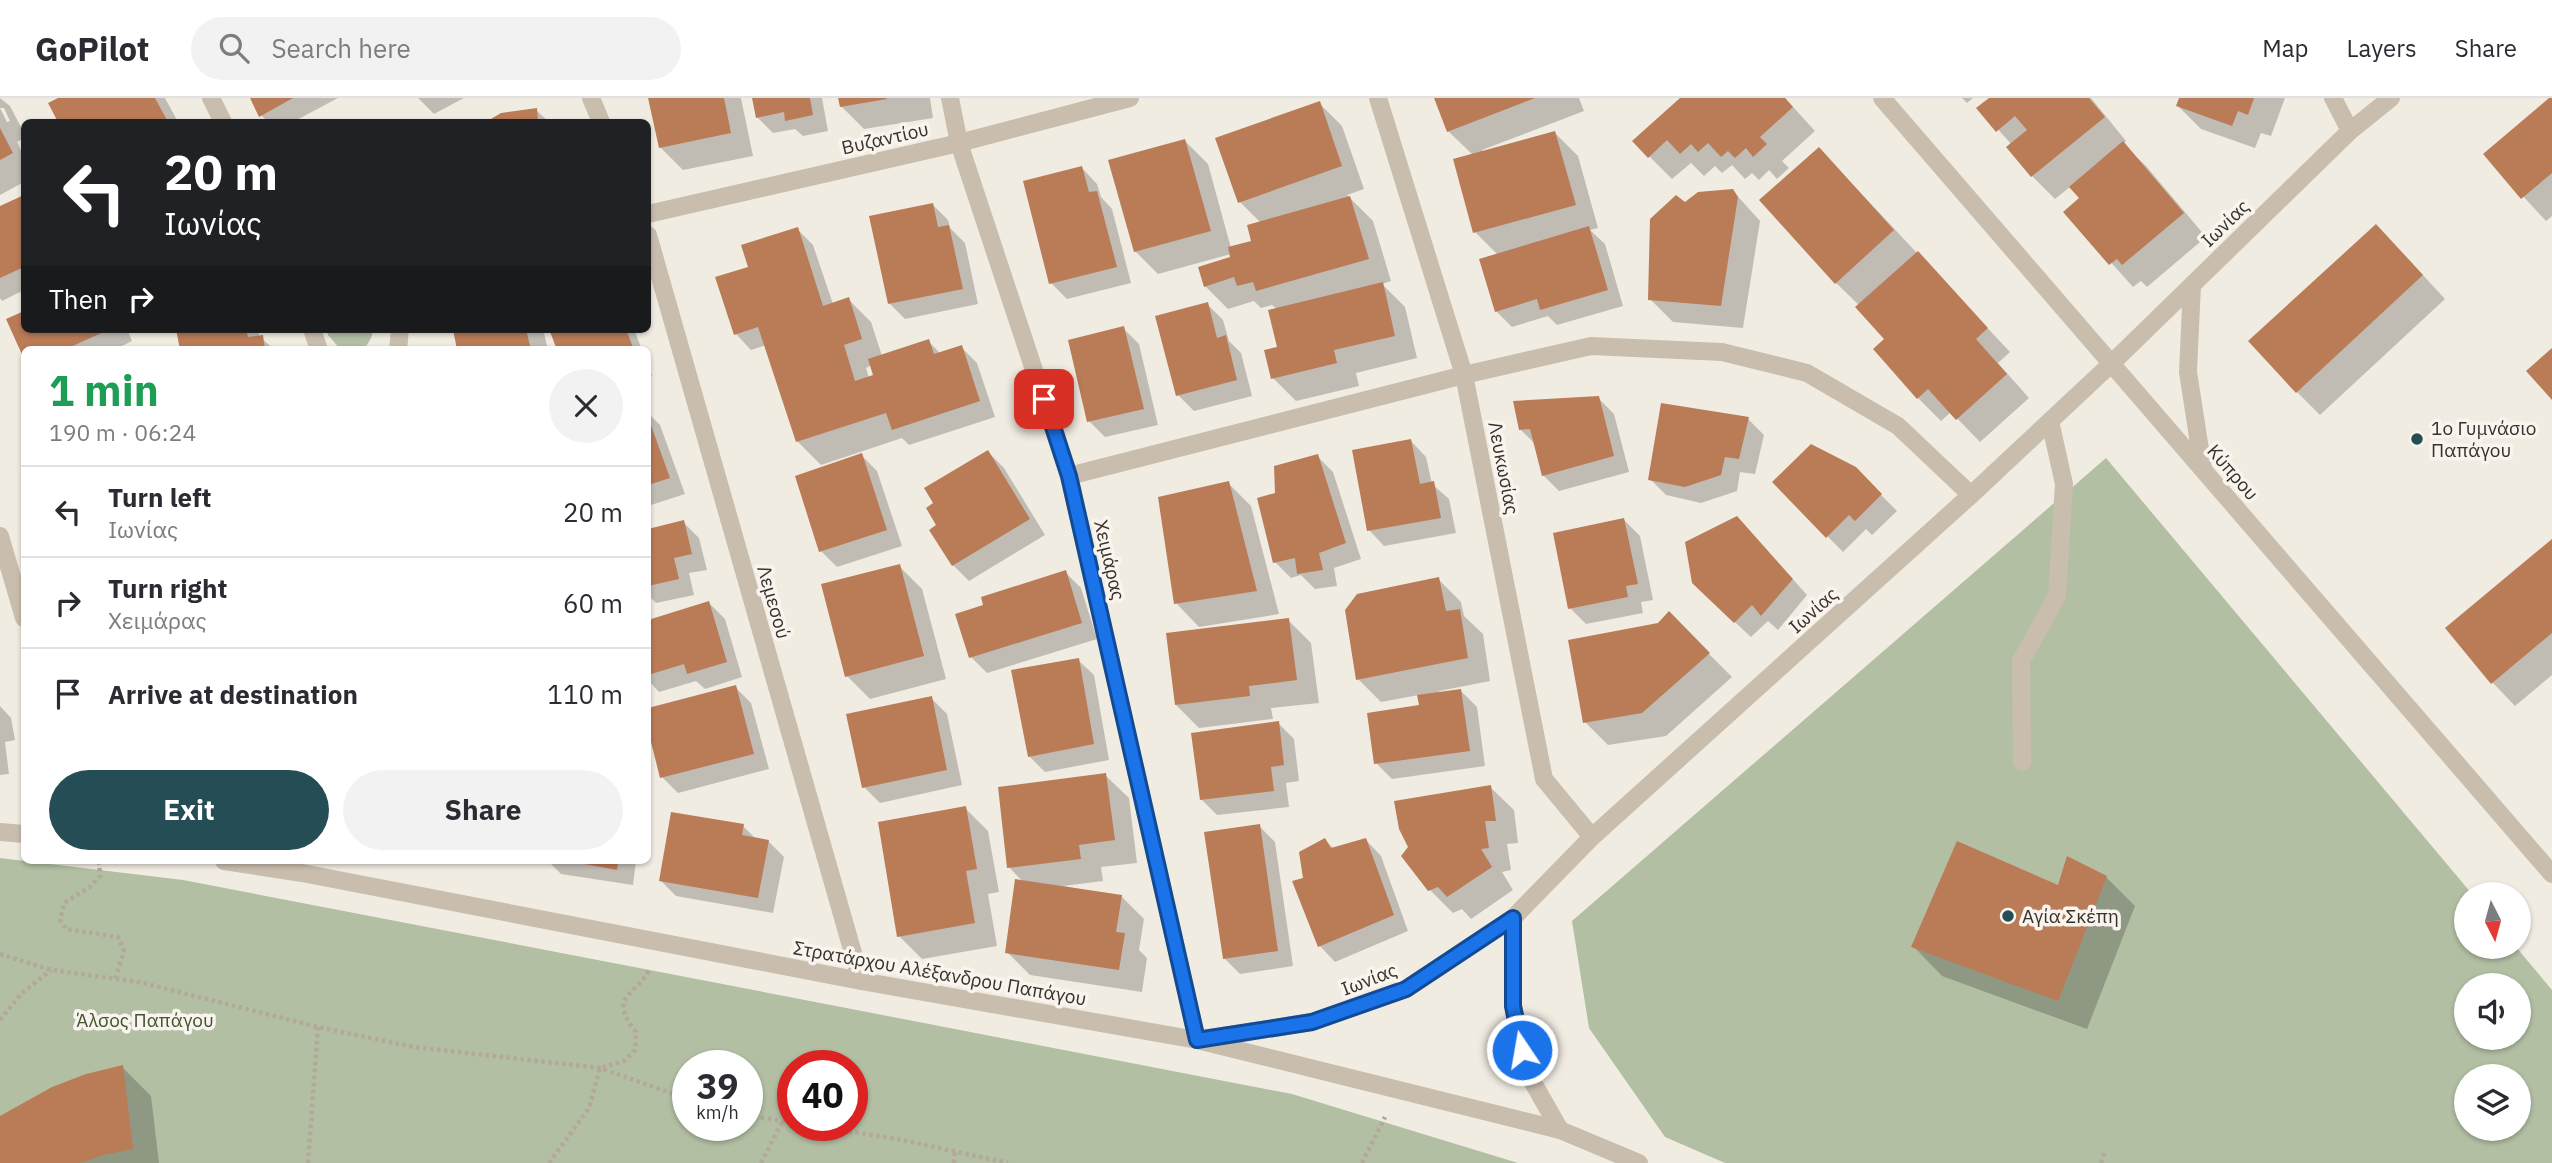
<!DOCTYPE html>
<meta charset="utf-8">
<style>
body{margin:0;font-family:"IBM Plex Sans",sans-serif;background:#f2f2f3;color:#2b2b33;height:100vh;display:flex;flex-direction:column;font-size:26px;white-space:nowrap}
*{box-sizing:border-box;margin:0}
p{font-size:23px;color:#7c7c81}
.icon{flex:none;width:38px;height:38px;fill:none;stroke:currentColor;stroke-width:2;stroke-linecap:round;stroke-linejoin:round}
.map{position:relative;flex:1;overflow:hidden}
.sheet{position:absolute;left:21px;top:248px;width:630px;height:518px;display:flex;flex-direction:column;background:#fff;border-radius:10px;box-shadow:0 2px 5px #0004}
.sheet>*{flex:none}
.guide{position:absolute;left:21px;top:21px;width:630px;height:214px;border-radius:10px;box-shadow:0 2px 5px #0004;background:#202124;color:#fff;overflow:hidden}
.needle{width:46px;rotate:174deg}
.controls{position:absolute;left:2454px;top:784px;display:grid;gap:14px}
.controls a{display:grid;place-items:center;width:77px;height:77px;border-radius:50%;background:#fff;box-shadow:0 2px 5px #0004;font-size:35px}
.speed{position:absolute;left:672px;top:952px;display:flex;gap:14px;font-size:35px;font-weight:700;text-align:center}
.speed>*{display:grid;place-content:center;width:91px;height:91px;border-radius:50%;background:#fff;box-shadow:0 2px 5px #0004;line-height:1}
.speed small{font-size:18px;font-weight:400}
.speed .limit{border:10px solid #d22;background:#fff;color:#111}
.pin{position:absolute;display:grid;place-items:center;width:60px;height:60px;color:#fff;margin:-30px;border-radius:14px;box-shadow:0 4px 10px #0006}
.me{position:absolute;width:77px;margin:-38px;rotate:348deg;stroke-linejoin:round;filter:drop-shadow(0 0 5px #0008)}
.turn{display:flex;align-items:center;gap:24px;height:147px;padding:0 28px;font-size:32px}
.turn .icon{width:91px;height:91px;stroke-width:2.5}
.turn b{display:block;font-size:49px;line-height:60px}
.then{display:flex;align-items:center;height:66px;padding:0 28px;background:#0003;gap:14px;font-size:26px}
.round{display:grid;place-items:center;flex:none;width:74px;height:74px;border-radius:37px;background:#f2f2f3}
.headline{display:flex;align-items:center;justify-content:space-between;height:119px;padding:0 28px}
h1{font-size:42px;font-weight:800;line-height:52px;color:#1e9e55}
.action{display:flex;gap:14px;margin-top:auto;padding:14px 28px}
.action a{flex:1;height:80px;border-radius:42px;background:#254d56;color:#fff;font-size:28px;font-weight:800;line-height:80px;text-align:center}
.action a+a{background:#f2f2f3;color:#2b2b33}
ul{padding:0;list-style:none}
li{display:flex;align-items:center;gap:21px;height:91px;padding:0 28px;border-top:2px solid #e1e1e2}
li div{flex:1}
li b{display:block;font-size:26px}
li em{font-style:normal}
header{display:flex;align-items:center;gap:42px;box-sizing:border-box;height:98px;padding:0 35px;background:#fff;border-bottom:2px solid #e1e1e2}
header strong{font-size:33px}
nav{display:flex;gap:38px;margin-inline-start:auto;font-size:24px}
.search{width:490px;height:63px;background:#f2f2f3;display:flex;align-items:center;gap:18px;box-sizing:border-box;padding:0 24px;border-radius:38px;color:#7c7c81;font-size:26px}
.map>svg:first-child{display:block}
.green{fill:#b2bfa3;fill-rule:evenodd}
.shadow{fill:#0003;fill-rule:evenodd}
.building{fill:#ba7b57}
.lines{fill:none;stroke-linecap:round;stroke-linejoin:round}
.path{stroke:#b4a899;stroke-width:4.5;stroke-dasharray:3.5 3.5;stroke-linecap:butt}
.minor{stroke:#c9beae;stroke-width:18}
.route-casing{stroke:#114b97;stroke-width:18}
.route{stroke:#1a73e8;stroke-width:12}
.poi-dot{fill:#254d56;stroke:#f9f5ee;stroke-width:2.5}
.labels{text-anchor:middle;stroke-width:7;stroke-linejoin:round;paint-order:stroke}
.street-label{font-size:19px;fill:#38312c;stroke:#f9f5ee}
.poi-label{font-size:19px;fill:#38312c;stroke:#f9f5ee;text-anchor:start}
.park-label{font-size:19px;fill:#435432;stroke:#f9f5ee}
</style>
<header>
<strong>GoPilot</strong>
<div class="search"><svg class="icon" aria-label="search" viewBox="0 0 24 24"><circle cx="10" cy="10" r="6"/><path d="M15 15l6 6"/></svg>Search here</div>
<nav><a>Map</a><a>Layers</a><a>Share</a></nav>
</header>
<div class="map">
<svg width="2552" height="1065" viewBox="0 0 2552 1065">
<rect width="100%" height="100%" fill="#f1ece2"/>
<!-- green -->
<g class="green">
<path d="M327 231H374C367 253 364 252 341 252L328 237Z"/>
<path d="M2106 360 2472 796H2466V849H2516L2552 892V1065H1725L1665 1039 1589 930 1572 823ZM2466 887H2518V940H2466ZM2466 978H2518V1031H2466Z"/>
<path d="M0 760 183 782 1292 996 1518 1065H0ZM688 968H747V1027H688ZM793 968H852V1027H793Z"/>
</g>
<!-- shadow -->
<g class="shadow">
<path d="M0 0 10 8 24 35V40L17 44 24 59V84L0 97V10L7 24 10 23 4 10H0Z"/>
<path d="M62 0H165L178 24H60L51 6Z"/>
<path d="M252 0H338L293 24H268L261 17Z"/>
<path d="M418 0H464L434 16Z"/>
<path d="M650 0H741L753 58 683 72 660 49Z"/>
<path d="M754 0H822L828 33 803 38 795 31 773 35 757 19Z"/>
<path d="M840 0H930L933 20 864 31 841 8Z"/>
<path d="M1436 0H1579L1584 13 1482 52 1483 54 1555 35 1578 58 1598 130 1590 132 1605 146 1623 208 1557 227 1548 218 1512 229 1496 213 1498 157 1475 134 1473 57 1448 33Z"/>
<path d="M1683 0H1785L1815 33 1782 63 1789 70 1777 81 1769 72 1759 82 1752 75 1745 81 1732 67 1722 75 1715 68 1704 78 1691 65 1672 81 1649 58Z"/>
<path d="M1962 0H1973L1967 5Z"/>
<path d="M1991 0H2091L2126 43 2123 46 2146 68 2206 139 2147 189 2141 183 2133 189 2066 114 2081 101 2071 88 2055 101 2032 78 2009 49 2012 47 1979 10Z"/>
<path d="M2181 0H2285L2271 38 2261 35 2255 50 2201 31 2178 8Z"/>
<path d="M2552 0V118L2546 123 2485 57Z"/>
<path d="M1319 5 1342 28 1364 91 1347 97 1373 123 1391 183 1382 186 1405 209 1417 260 1356 275 1359 288 1296 303 1273 280 1279 250 1277 211 1272 207 1261 210 1254 203 1228 211 1205 188 1233 160 1231 156 1158 176 1135 153 1185 43 1208 66 1231 150 1253 144 1261 125 1240 104Z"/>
<path d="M536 12 549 24H489L502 17Z"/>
<path d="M1082 70 1097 86 1101 99 1112 111 1131 185 1067 201 1051 185Z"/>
<path d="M1841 74 2010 254 1998 265 2029 300 1980 344 1951 314 1941 323 1918 300 1886 241 1859 207 1836 185Z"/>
<path d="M1732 92 1760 123 1743 230 1673 224 1650 201 1685 106Z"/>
<path d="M24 99V192L2 203 0 200V110Z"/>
<path d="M932 106 948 122 950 130 965 145 978 206 905 221 889 205Z"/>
<path d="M797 131 813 147 833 206 848 201 871 224 882 258 928 243 941 256 961 249 977 265 995 319 909 347 902 340 821 367 798 344 766 247 751 252 736 236 750 170ZM872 267 878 284 869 280 866 270Z"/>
<path d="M2399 151 2445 201 2320 317 2297 294Z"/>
<path d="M1207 206 1223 222 1229 243 1241 255 1252 298 1194 313 1178 297Z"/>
<path d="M24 215V231H127L132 243 114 252H24V257L9 222Z"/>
<path d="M1123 230 1139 246 1158 327 1105 339 1089 323Z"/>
<path d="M178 231H257L260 239 275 252H182Z"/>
<path d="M455 231H543L548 252H459Z"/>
<path d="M551 231H634L642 252H559Z"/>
<path d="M648 266 652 278 648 280Z"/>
<path d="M1598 300 1614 316 1629 374 1559 393 1543 377 1536 347 1520 331Z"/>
<path d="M648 315 660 327 685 396 648 408Z"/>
<path d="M1748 321 1764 337 1755 376 1740 374 1737 393 1701 405 1666 397 1650 381Z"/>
<path d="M1411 343 1426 359 1432 386 1449 401 1456 435 1384 448 1369 432Z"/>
<path d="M988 354 1004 370 1045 437 969 483 953 467 939 427Z"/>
<path d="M861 357 877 373 902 448 837 469 821 453Z"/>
<path d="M1317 358 1333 374 1361 461 1334 470 1337 488 1315 491 1301 477 1291 480 1275 464 1277 396Z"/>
<path d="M1855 371 1897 413 1872 437 1866 431 1843 454 1774 384Z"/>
<path d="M1228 385 1251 408 1279 516 1199 529 1176 505Z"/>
<path d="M1624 422 1640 438 1653 502 1641 504 1643 515 1586 526 1570 510Z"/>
<path d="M683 424 699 440 707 472 689 475 694 497 656 505 648 497V433Z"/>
<path d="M1752 436 1807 497 1778 532 1768 523 1751 539 1710 501Z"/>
<path d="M2552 443V577L2515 608 2493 585 2447 531Z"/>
<path d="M899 468 922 491 946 581 870 601 847 578Z"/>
<path d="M1065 474 1081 490 1097 541 987 575 971 559Z"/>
<path d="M1438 481 1461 504 1464 518 1483 536 1490 583 1439 593 1440 596 1461 593 1477 609 1485 668 1392 681 1376 665 1421 609 1419 597 1381 604 1358 581Z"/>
<path d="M709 505 725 521 742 579 705 591 696 583 659 594 648 582V523Z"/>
<path d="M1669 516 1732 579 1666 638 1608 647 1585 624Z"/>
<path d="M1288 522 1311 545 1319 605 1271 610 1273 621 1199 630 1176 607Z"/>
<path d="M1078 562 1094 577 1109 662 1045 674 1029 658Z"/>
<path d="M735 589 751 605 769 671 678 695 662 679 648 625V612Z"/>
<path d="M931 600 947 616 962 687 880 705 864 689Z"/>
<path d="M0 608 11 620 15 642 5 644 9 676 0 677Z"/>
<path d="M1278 625 1294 641 1299 683 1286 685 1289 709 1217 717 1202 702Z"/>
<path d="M1105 677 1129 700 1137 765 1101 769 1103 783 1063 788 1121 798 1144 821 1139 852 1147 860 1142 894 1030 877 1007 854 1023 784 1009 769Z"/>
<path d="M1490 689 1514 712 1518 745 1507 746 1511 772 1502 774 1513 792 1471 821 1462 811 1453 815 1430 792Z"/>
<path d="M965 710 988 733 999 794 988 796 997 848 922 861 899 838Z"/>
<path d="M743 728 756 741 768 743 784 759 773 815 676 798 660 782Z"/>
<path d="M1259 728 1275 744 1293 868 1240 876 1224 860Z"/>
<path d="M1325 742 1334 751 1366 742 1381 758 1408 833 1335 864 1320 848 1305 782Z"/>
<path d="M548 763H636L633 787 561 776Z"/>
<path d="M2106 779 2135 808 2087 931 1942 878 1914 849 2060 789Z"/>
<path d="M122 969 151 998 159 1065H0V1021Z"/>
</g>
<!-- building -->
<g class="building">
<path d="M58 0H155L168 24H58L48 5Z"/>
<path d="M250 0H293L259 19Z"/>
<path d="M648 0H724L731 35 659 50Z"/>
<path d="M752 0H810L813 17 785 23 784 14 756 20Z"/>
<path d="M838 0H886L887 1 840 9Z"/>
<path d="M1434 0H1535L1447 34Z"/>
<path d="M1680 0H1785L1793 9 1760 39 1767 46 1753 59 1746 50 1735 60 1728 53 1721 59 1708 45 1698 54 1691 46 1680 56 1667 42 1648 60 1632 43Z"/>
<path d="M1989 0H2089L2105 19 2031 79 2006 49 2027 32 2015 18 1996 34 1976 10Z"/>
<path d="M2179 0H2254L2248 17 2238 13 2232 28 2176 8Z"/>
<path d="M2549 0H2552V75L2521 101 2483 56Z"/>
<path d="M1320 3 1342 68 1238 105 1215 40Z"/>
<path d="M537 10 538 24H486L501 15Z"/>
<path d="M0 30 13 55 0 62Z"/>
<path d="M1555 33 1576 107 1473 135 1453 61Z"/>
<path d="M1185 41 1211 133 1134 154 1108 62Z"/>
<path d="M2123 43 2184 115 2122 167 2117 161 2109 167 2063 114 2079 100 2069 89Z"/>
<path d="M1819 49 1894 132 1835 186 1759 102Z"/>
<path d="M1082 68 1089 94 1097 93 1117 169 1049 186 1023 83Z"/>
<path d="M1733 91 1738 99 1721 208 1648 202 1650 121 1676 97 1685 104 1698 94Z"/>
<path d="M24 97V169L0 180V108Z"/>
<path d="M1350 98 1369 161 1256 193 1253 184 1237 188 1234 179 1204 189 1198 169 1230 159 1228 149 1251 143 1247 127Z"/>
<path d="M933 105 938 129 949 127 963 191 888 206 869 118Z"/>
<path d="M2376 126 2423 177 2296 295 2248 243Z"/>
<path d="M1589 128 1608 192 1540 212 1537 201 1495 214 1479 161Z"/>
<path d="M798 129 823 208 849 199 862 241 844 247 855 283 873 277 868 261 929 241 934 256 962 247 980 303 892 332 886 315 796 344 758 229 734 237 715 179 748 169 741 147Z"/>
<path d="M1918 153 1988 230 1976 241 2007 276 1956 322 1928 291 1917 301 1873 251 1884 241 1855 209Z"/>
<path d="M1383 184 1395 238 1334 252 1337 265 1271 281 1264 252 1277 249 1268 212Z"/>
<path d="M1208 204 1217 240 1226 237 1237 282 1176 298 1155 218Z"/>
<path d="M24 213V231H110L64 252H24V261L6 221Z"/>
<path d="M1124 228 1144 311 1087 324 1068 242Z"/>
<path d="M176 231H246L248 239 263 237 265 252H180Z"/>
<path d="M453 231H526L531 252H457Z"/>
<path d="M549 231H626L634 252H557Z"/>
<path d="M2552 250V302L2526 273Z"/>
<path d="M1599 298 1614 358 1542 378 1530 331 1519 332 1513 303Z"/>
<path d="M1661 305 1749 319 1739 361 1725 359 1721 377 1685 389 1648 382Z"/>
<path d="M648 319 670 380 648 387Z"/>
<path d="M1411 341 1420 386 1434 383 1441 420 1367 433 1352 352Z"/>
<path d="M1811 346 1856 369 1882 396 1855 423 1849 417 1826 440 1772 384Z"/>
<path d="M988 352 1030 421 952 468 929 432 936 427 926 410 933 405 924 390Z"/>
<path d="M862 355 887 432 819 454 795 378Z"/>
<path d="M1318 356 1346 445 1319 455 1323 472 1297 476 1295 460 1273 465 1257 400 1275 395 1274 368Z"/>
<path d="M1229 383 1257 493 1174 506 1158 399Z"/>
<path d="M1737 418 1793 481 1761 518 1752 507 1734 525 1692 485 1685 444Z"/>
<path d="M1624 420 1638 486 1626 488 1628 499 1568 511 1553 435Z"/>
<path d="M684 422 692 456 674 460 679 481 648 488V431Z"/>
<path d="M2552 441V535L2491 586 2445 530Z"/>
<path d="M900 466 924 558 845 579 821 486Z"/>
<path d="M1066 472 1082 525 969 560 955 516 983 507 981 499Z"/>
<path d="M1439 479 1446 513 1460 511 1468 560 1356 582 1345 512 1357 496Z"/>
<path d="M709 503 727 564 687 576 684 566 648 577V522Z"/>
<path d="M1669 513 1710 555 1642 615 1583 625 1568 542 1658 525Z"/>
<path d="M1289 520 1297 582 1249 588 1250 598 1175 607 1166 535Z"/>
<path d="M1079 560 1094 646 1028 659 1011 572Z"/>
<path d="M736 587 754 656 660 680 648 632V610Z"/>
<path d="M1461 591 1470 653 1374 666 1367 615 1419 607 1417 597Z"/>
<path d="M932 598 947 672 862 690 846 616Z"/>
<path d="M1279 623 1284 667 1271 669 1274 693 1200 702 1191 635Z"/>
<path d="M1106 675 1115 742 1079 747 1081 761 1007 770 998 689Z"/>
<path d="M1491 687 1496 723H1485L1489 750 1481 751 1492 769 1447 799 1438 789 1428 793 1401 758 1408 749 1399 731 1394 703Z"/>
<path d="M966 708 977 771 966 773 975 825 897 839 878 724Z"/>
<path d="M671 714 744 726 742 737 769 742 758 800 659 783Z"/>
<path d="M1260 726 1278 853 1223 861 1204 734Z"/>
<path d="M1325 740 1331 750 1366 740 1394 817 1318 849 1292 783 1303 780 1299 754Z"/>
<path d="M1957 743 2058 787 2067 758 2107 778 2058 903 1911 849Z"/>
<path d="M568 763H618L617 772Z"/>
<path d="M1015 781 1122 797 1116 834 1125 835 1119 872 1005 855Z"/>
<path d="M123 967 133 1051 103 1057 81 1065H0V1018L52 989 86 976Z"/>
</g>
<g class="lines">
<!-- path -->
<g class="path">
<path d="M99 763 100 778 90 789 64 805 60 822 66 831 118 839 124 853 115 881"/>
<path d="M0 856 51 872 139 884 318 929 414 949 600 970 688 1001"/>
<path d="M0 922 21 896 51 872"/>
<path d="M747 1017 793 1025"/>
<path d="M807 1027 897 1041 1008 1065"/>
<path d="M308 1065 318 929"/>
<path d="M549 1065 589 1010 600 970 624 963 635 952 636 934C607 897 635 899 649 872"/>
<path d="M761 1065 782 1024"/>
<path d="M954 1065 955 1053"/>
<path d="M1362 1065 1385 1019"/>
<path d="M2101 1065 2105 1053"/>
</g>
<!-- minor -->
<g class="minor">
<path d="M211 0 223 24"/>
<path d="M591 0 601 24"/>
<path d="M950 0 959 45 1069 378 1197 942 1312 924 1406 891 1513 820 1592 739 1971 397 2112 265 2350 33 2391 0"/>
<path d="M1378 0 1464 277 1544 681 1592 739"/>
<path d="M1882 0 2552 776"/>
<path d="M2333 0 2350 33"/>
<path d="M648 116 959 45 1130 0"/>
<path d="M648 137 861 883"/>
<path d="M2192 187 2188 274 2203 371"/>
<path d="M312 231 319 252"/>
<path d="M398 252 400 231"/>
<path d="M1069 378 1464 277 1591 248 1722 254 1807 275 1898 328 1971 397"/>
<path d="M0 438 24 520"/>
<path d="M2022 664 2021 563 2057 498 2064 386 2050 323"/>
<path d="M0 734 24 736"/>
<path d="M224 763 302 775 861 883 1197 942 1560 1032 1639 1065"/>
<path d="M1513 820V907L1527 974 1560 1032"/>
</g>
</g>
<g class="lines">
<defs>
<path id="route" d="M1044 301 1069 378 1197 942 1312 924 1406 891 1513 820V908L1522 952"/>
</defs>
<!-- route casing -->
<use href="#route" class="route-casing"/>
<!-- route -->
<use href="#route" class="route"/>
</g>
<!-- markers -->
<g class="poi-dot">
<circle cx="2417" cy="341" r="7"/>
<circle cx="2008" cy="818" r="7"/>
</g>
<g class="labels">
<!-- street labels -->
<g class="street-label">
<text transform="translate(885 40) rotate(-13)" y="7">Βυζαντίου</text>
<text transform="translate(2225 125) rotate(-44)" y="7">Ιωνίας</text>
<text transform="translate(1504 370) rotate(79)" y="7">Λευκωσίας</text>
<text transform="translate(2233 374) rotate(49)" y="7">Κύπρου</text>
<text transform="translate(1110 462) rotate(77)" y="7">Χειμάρας</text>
<text transform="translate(774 504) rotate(74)" y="7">Λεμεσού</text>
<text transform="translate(1813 512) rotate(-42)" y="7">Ιωνίας</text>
<text transform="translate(940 875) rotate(10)" y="7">Στρατάρχου Αλέξανδρου Παπάγου</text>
<text transform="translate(1369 881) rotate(-21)" y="7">Ιωνίας</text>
</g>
<!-- poi labels -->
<g class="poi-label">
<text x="2431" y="337">1ο Γυμνάσιο<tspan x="2431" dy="22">Παπάγου</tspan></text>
<text x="2022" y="825">Αγία Σκέπη</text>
</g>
<!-- park labels -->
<g class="park-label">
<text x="145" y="929">Άλσος Παπάγου</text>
</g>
</g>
</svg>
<div class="controls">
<a><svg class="needle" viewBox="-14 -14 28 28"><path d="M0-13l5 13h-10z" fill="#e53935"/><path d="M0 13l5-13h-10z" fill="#7c7c81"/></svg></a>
<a><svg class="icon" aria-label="sound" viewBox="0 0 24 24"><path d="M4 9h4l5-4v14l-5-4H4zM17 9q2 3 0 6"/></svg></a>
<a><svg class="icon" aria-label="layers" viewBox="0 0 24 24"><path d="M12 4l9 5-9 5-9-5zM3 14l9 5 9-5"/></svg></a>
</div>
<div class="speed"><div>39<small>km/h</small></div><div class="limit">40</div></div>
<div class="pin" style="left:1044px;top:301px;background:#d93025"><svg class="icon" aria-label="arrive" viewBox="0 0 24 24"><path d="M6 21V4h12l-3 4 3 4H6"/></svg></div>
<svg class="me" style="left:1522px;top:952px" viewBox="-20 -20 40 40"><circle r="17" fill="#1a73e8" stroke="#fff" stroke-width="3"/><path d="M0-11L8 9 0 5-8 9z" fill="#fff"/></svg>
<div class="guide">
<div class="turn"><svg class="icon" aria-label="left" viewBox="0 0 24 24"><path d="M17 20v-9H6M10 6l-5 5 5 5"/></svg><div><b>20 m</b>Ιωνίας</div></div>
<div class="then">Then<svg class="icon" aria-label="right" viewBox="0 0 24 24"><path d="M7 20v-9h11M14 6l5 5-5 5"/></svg></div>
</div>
<section class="sheet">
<div class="headline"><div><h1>1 min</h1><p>190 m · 06:24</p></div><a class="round"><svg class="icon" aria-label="close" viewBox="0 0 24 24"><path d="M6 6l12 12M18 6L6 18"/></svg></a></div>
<ul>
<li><svg class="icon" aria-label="left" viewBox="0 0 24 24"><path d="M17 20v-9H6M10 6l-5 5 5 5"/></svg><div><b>Turn left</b><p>Ιωνίας</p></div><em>20 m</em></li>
<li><svg class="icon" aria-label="right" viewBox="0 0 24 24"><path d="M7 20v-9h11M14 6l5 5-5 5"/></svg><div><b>Turn right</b><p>Χειμάρας</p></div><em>60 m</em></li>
<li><svg class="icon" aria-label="arrive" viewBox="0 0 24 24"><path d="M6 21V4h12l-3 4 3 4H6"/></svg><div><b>Arrive at destination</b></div><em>110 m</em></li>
</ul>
<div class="action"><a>Exit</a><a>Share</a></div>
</section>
</div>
